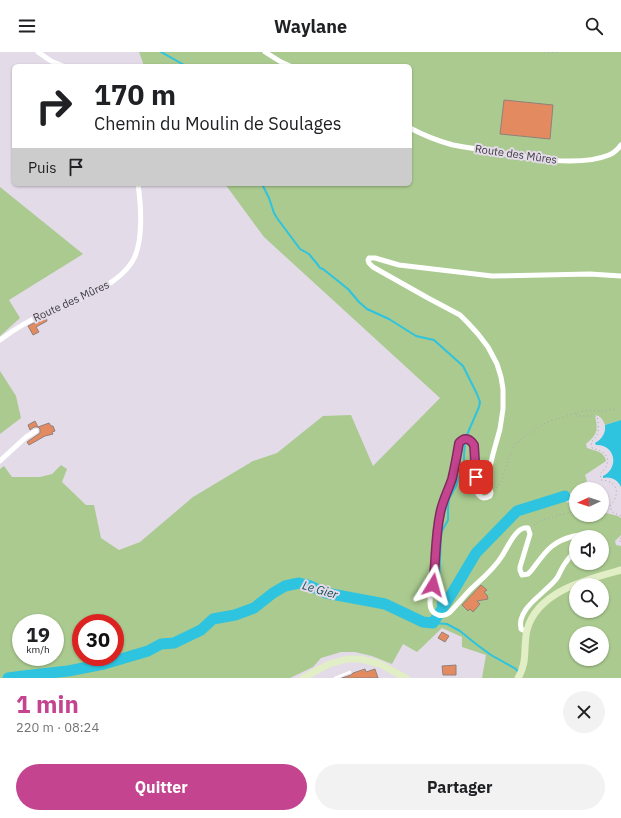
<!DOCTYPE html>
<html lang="fr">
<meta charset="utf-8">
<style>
body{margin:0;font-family:"IBM Plex Sans",sans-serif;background:#f2f2f2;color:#202124;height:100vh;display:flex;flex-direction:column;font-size:15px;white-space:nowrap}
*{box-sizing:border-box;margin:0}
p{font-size:13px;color:#757577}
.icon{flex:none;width:22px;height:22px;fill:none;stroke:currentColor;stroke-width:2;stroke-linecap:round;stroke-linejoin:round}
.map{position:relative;height:626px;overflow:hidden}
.sheet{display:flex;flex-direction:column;background:#fff;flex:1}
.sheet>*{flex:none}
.banner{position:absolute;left:12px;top:12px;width:400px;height:122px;border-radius:6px;box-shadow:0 1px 3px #0004;background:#fff;color:#202124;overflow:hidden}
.needle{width:26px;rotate:267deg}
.tools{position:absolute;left:569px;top:430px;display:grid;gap:8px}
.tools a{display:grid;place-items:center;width:40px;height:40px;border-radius:50%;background:#fff;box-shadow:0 1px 3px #0004;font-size:20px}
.speed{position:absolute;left:12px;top:562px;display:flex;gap:8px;font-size:20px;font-weight:700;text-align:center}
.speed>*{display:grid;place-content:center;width:52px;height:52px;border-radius:50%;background:#fff;box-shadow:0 1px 3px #0004;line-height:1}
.speed small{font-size:10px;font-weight:400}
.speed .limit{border:6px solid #d22;background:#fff;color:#111}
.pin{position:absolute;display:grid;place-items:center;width:34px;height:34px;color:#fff;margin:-17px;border-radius:8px;box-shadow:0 2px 6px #0006}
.me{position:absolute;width:44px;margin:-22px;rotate:8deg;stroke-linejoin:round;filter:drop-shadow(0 0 3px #0008)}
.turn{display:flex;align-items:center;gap:14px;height:84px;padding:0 16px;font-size:18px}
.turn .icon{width:52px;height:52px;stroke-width:2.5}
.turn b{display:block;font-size:28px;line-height:34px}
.then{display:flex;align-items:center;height:38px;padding:0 16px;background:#0003;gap:8px;font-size:15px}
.round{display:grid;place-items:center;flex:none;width:42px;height:42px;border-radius:21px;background:#f2f2f2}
.headline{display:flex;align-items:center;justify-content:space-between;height:68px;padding:0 16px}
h1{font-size:24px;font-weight:700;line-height:30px;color:#c4448f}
.action{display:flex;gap:8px;margin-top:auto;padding:8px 16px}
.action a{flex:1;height:46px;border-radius:24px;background:#c4448f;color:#fff;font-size:16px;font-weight:700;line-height:46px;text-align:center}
.action a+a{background:#f2f2f2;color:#202124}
header{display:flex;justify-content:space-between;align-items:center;height:52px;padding:0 16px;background:#fff;font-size:18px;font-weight:700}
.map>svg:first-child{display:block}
.green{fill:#aaca8f;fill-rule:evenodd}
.water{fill:#2ec3df}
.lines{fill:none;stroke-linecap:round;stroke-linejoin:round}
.stream{stroke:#2ec3df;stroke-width:2}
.river{stroke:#2ec3df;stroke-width:11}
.building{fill:#e48a60;stroke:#90817b}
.path{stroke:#aba4ae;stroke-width:1;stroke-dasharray:1 3;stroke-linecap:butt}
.service{stroke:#fff;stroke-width:2.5}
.minor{stroke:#fff;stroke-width:5}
.secondary{stroke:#e2eec6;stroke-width:7}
.route-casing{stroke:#7f2c5d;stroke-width:10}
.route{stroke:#c4448f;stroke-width:7}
.labels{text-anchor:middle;stroke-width:4;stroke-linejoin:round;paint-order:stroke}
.street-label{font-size:11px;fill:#3e3b40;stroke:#e3dbe8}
.water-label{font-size:12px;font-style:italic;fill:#134f5b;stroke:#e3dbe8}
</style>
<header><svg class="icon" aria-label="menu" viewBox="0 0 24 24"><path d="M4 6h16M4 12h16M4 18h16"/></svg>Waylane<svg class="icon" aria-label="search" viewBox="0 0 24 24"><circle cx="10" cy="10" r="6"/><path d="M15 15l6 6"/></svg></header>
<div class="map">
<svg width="621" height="626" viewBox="0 0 621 626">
<rect width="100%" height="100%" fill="#e3dbe8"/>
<!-- green -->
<g class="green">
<path d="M139 0H621V368L605 373C603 368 601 364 595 363 598 379 598 381 586 392L587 396C595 399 604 399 606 409L585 423 587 429 565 445 566 450 576 452V463H602V457H604L606 461 618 464 621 466V483L615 489 616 493 621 494V626H482L486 603 462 595V585L442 576 417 600 403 592 392 612 372 604 355 600H341L321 606 313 615 290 626H0V417L4 414 12 425H40L52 422 61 413 67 417 62 430 86 453H94L101 486 119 498 140 490 193 445 253 409 277 401 323 364 351 363 373 414 440 346 264 185 225 132H410V14H144ZM576 485H602V511H576ZM576 533H602V559H576ZM21 571H55V605H21ZM81 571H115V605H81ZM576 581H602V607H576Z"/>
<path d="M0 135 83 202 9 248 20 266 0 284Z"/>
<path d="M0 319 16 344 21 366 0 382Z"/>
</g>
<!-- water -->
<path class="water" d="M621 368V435C618 428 611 424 603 426V424C620 416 615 392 596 393L595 391C602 387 606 381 605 373Z"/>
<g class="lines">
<!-- stream -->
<g class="stream">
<path d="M161 0 186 14"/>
<path d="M262 132 269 146 274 161 277 166 300 197 309 202 318 213 320 216 323 217 348 237 359 250 367 257 389 267 416 284 434 288 463 314 477 342 480 350 479 355 466 385"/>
<path d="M439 561 438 554 441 485 442 479 448 468V454L449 447 456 434 464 409V403L465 388"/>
<path d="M433 571 447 572 460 579 476 592 491 603 516 617 518 620"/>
</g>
<!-- river -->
<path class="river" d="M8 626 23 624 68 619 104 612 148 599 161 592 174 591 201 578 213 567 235 563 254 556 273 541 285 534 299 531 308 533 326 541 385 552 423 570 433 571 451 543 476 501 517 459 565 444"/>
</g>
<!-- building -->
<g class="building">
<path d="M504 48 553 53 550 87 500 82Z"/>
<path d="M46 265 47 269 36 275 39 280 33 283 28 274Z"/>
<path d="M35 369 38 375 49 371 51 374H53L55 379 52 380 53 382 45 384 29 393 27 390 40 381V377L38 375H34L30 378 28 373Z"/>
<path d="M481 533 487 538 484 540 487 543 488 547 477 549 480 552 473 560 470 557 468 559 462 553Z"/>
<path d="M442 580 449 584 445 590 438 586Z"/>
<path d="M456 613V623H443L442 614Z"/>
<path d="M365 617 366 620 375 617 378 626H342L351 623 353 621Z"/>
</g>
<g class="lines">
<!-- path -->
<g class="path">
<path d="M544 0 549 1 558 0"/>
<path d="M576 362 578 364H597C599 374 600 384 591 390L592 396C609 400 613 410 600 422L601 428C619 429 620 443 610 454L612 460 621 464"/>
<path d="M496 436 501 430 514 393 525 384 547 370 587 358 603 359 615 357 621 355"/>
<path d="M534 473 541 468 576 459"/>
<path d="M621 486 619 487 621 492"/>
</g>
<!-- service -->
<path class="service" d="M335 626 350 620"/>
<!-- minor -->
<g class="minor">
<path d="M38 0 51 9 63 14"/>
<path d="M265 0 281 10 290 14"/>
<path d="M410 76C423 83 438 89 453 93 464 95 477 97 489 99 522 105 577 116 609 103 614 101 618 97 621 93"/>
<path d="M0 288C16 276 31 267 50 259 54 257 59 256 64 254 87 245 119 231 132 210 144 191 141 153 138 132"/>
<path d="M0 409 26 385 36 379"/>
<path d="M594 485 593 482C586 481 580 483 574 484 550 490 545 501 531 519L528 522 522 523 520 518V515L530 482 528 476C516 474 508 495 502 504 494 517 483 526 472 536 464 544 457 553 449 561 445 564 442 564 438 563 432 561 430 557 430 551 430 539 434 526 435 514 437 497 436 479 440 462 442 450 448 439 452 427 456 415 457 403 459 391 465 384 470 387 474 393L478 442C482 447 485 447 490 444L491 441 487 428 493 402 500 377 503 357V337L501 325 497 312 488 295 478 282 468 271 460 263 428 246 373 215 369 211 368 208 369 206H375L399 213 492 224 590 222 621 224"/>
<path d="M527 580 521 577C516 556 546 541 557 526 560 521 562 515 566 510 569 506 572 502 576 498"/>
</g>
<!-- secondary -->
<g class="secondary">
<path d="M303 626 329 612 347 607H361L380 612 406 626"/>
<path d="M518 626C528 610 523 595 527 578 537 539 588 527 621 518"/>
</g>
</g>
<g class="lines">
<defs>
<path id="route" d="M433 533C436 510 435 486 440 462 442 450 448 439 452 427 455 415 457 403 459 391 465 384 470 387 474 393L476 425"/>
</defs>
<!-- route casing -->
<use href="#route" class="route-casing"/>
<!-- route -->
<use href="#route" class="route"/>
</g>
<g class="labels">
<!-- street labels -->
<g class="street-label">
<text transform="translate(516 102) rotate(8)" y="4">Route des Mûres</text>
<text transform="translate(71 249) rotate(-25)" y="4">Route des Mûres</text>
</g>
<!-- water labels -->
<g class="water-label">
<text transform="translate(320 538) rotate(16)" y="4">Le Gier</text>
</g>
</g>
</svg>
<div class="tools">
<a><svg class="needle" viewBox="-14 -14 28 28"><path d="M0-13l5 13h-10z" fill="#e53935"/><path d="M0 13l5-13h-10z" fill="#757577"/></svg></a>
<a><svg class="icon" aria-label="sound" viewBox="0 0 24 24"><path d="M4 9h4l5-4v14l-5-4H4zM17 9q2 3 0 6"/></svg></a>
<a><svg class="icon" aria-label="search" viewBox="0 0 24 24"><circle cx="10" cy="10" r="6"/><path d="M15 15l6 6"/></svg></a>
<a><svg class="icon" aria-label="layers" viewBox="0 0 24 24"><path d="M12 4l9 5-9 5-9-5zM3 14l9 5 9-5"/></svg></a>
</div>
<div class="speed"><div>19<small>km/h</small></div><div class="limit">30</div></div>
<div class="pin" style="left:476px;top:425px;background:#d93025"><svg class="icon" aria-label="arrive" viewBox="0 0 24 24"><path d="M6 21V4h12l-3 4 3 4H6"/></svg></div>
<svg class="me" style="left:433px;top:533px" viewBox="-20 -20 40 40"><path d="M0-17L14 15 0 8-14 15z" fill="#c4448f" stroke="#fff" stroke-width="4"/></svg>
<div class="banner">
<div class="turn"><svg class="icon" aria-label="right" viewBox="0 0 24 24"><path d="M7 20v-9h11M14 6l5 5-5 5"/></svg><div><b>170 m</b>Chemin du Moulin de Soulages</div></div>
<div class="then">Puis<svg class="icon" aria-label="arrive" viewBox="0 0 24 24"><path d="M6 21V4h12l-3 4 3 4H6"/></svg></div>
</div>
</div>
<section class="sheet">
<div class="headline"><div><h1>1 min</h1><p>220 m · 08:24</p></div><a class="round"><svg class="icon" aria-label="close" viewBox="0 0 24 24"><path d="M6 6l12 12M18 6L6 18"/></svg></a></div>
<div class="action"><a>Quitter</a><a>Partager</a></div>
</section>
